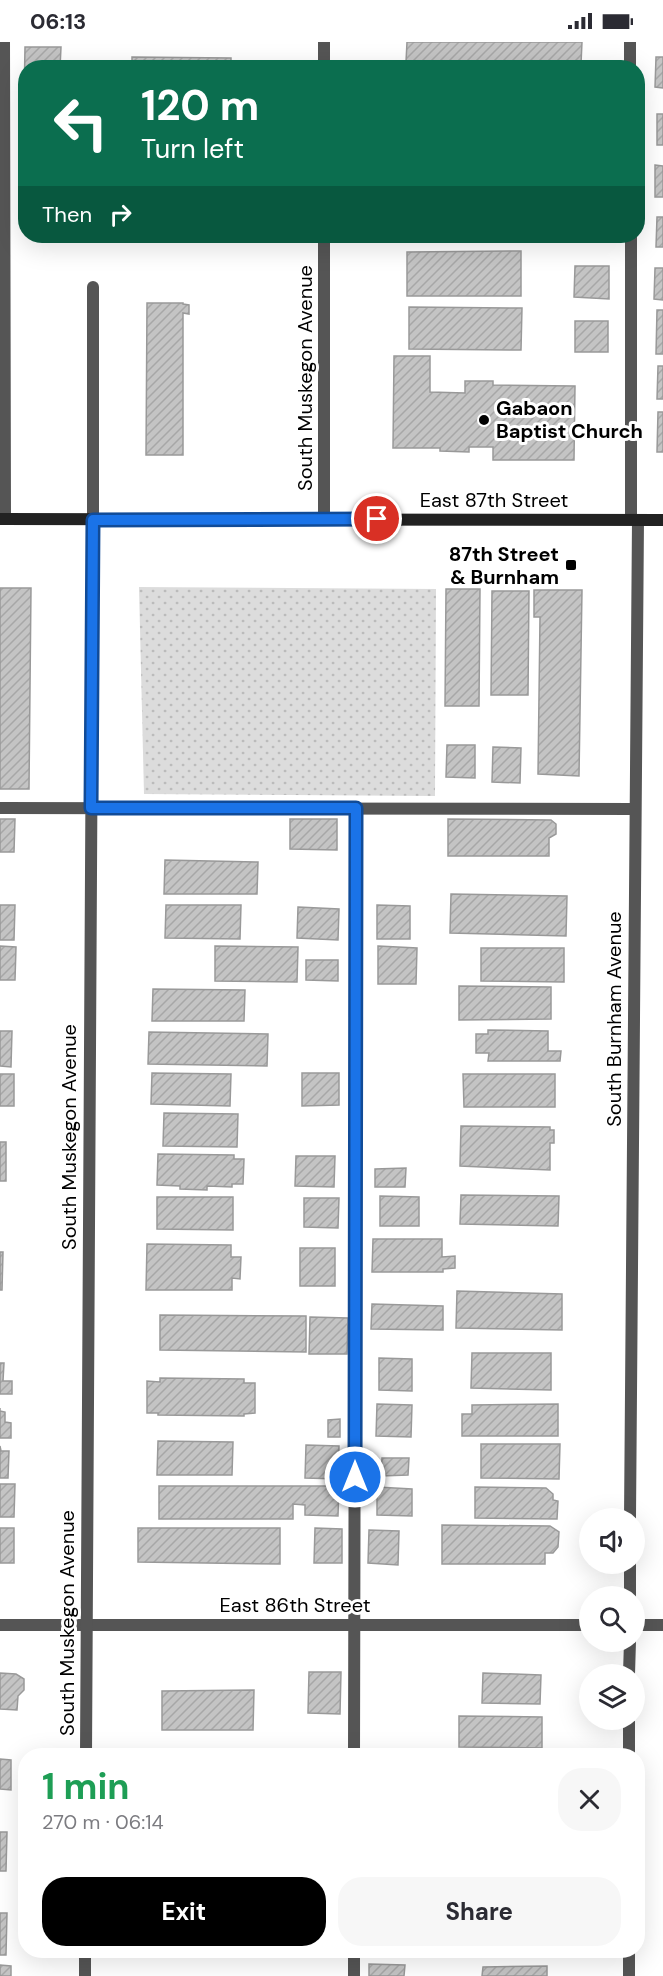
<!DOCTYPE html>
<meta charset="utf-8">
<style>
body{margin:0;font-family:"DM Sans",sans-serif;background:#f7f7f7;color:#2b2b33;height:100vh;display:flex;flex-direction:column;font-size:22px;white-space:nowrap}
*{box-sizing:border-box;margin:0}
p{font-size:20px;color:#7c7c81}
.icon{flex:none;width:33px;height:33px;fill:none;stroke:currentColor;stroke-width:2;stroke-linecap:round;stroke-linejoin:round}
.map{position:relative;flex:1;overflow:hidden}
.panel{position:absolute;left:18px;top:1706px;width:627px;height:210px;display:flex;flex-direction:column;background:#fff;border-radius:24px;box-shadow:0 6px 24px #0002}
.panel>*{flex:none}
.banner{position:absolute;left:18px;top:18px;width:627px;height:183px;border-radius:24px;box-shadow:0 6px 24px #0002;background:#0b6e4f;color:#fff;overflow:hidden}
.controls{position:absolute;left:579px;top:1466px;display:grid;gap:12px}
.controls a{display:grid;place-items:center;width:66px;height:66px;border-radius:50%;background:#fff;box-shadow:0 6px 24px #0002;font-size:30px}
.pin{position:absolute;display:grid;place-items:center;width:51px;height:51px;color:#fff;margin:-26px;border:3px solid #fff;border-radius:50%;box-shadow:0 2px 6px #0007}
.me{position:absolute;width:66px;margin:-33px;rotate:0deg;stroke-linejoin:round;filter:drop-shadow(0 0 4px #0008)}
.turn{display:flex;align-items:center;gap:21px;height:126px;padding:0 24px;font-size:27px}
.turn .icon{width:78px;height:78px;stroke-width:2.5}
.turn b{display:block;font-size:42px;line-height:51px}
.then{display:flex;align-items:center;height:57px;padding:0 24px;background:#0003;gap:12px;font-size:22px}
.round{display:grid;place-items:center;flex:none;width:63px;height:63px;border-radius:24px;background:#f7f7f7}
.head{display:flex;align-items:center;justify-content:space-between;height:102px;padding:0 24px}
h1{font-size:36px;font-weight:700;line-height:45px;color:#1e9e55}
.cta{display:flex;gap:12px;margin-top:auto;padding:12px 24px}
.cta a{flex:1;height:69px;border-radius:24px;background:#000;color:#fff;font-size:24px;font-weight:700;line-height:69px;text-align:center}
.cta a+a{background:#f7f7f7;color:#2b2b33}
.status{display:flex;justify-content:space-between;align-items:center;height:42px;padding:0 30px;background:#fff;direction:ltr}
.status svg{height:16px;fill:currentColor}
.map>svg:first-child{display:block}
.grass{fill:url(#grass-dots)}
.building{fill:url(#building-hatch);stroke:#999;stroke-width:1.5}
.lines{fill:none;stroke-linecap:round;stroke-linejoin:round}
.service{stroke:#555;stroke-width:12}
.minor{stroke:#555;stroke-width:12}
.secondary{stroke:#222;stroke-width:12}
.route-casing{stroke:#114b97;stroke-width:15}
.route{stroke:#1a73e8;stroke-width:10}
.poi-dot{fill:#000;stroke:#fff;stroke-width:2}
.labels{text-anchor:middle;stroke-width:6;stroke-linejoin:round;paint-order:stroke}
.street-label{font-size:20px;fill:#000;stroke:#fff}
.poi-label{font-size:20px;font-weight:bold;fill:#000;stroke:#fff;text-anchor:start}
</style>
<div class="status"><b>06:13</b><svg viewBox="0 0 49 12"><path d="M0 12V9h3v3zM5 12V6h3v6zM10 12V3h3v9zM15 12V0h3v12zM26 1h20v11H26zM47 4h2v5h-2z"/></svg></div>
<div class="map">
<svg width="663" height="1934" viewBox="0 0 663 1934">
<defs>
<pattern id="grass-dots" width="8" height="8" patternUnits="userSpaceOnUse" patternTransform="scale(1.5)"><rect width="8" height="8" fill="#dcdcdc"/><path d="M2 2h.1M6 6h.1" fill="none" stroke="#bbb" stroke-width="1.8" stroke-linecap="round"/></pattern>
<pattern id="building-hatch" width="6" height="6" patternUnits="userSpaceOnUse" patternTransform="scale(1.5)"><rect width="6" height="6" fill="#c4c4c4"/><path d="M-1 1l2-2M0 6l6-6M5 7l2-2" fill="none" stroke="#a7a7a7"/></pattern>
</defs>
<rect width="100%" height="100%" fill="#fff"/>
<!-- grass -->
<path class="grass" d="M139 545 436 547 435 754 144 752Z"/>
<!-- building -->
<g class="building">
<path d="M407 0H582L581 22 406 20Z"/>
<path d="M25 5H61L60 26H26V59L24 58Z"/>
<path d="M132 15 231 16V22L234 23V26H132Z"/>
<path d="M656 15H663V46L655 45Z"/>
<rect x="657" y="72" width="6" height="31"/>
<path d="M655 123 663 124V155H655Z"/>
<path d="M657 175H663V205H656Z"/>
<path d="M571 194H609V197L571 195Z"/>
<path d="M521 209V254H407V210Z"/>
<path d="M575 224H609V257L574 255Z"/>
<path d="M655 226H663V258L654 257Z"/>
<path d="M147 261H183V262L189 263V272L183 271V413H146Z"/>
<path d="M409 265 522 266 521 308 409 307Z"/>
<path d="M657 268H663V312H656Z"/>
<rect x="575" y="279" width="33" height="31"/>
<path d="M394 314H430V350L465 351V339H493V343L575 344 574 418H493V405H469V410L440 409V406H393Z"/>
<path d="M658 324H663V357H657Z"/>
<path d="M658 370H663V410H657Z"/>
<path d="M0 546H31L29 747H0Z"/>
<path d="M446 547H480L479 664H445Z"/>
<path d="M534 548H582L579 734 538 732 540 575H534Z"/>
<path d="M492 549H529L528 653H491Z"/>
<path d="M447 703H475V736L446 735Z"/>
<path d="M493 705 521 706 520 741 492 740Z"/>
<path d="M0 777H15L14 810H0Z"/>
<path d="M290 777H337V808L290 807Z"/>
<path d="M448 777 551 778 556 782V792L549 796V814H448Z"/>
<path d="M165 818 258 820 257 852H164Z"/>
<path d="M451 852 567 854 566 894 450 891Z"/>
<path d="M0 863H15L14 898H0Z"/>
<path d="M166 863H241L240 897 165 896Z"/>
<path d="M377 863 410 864V897H377Z"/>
<path d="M298 865 339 867 338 898 297 896Z"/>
<path d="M0 904 16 905 15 938H0Z"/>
<path d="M215 904 298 905 297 940 215 939Z"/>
<path d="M378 904 417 906 416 942H378Z"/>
<path d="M481 906H564V940L481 939Z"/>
<path d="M306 918H338V939L306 938Z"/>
<path d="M459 944 551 945V977L459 978Z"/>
<path d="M153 947 245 948 244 979H152Z"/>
<path d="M488 988 548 989V1009H561L560 1019H488L489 1011H476V992H488Z"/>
<path d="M0 989H12L11 1025 0 1024Z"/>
<path d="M149 990 268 992 267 1024 148 1022Z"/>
<path d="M152 1031 231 1032 230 1064 151 1062Z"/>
<path d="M302 1031H339V1063L302 1064Z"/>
<rect x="0" y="1032" width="14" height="32"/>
<path d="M463 1032H555V1065H464Z"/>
<path d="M164 1071 238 1072 237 1105 163 1104Z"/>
<path d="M461 1084 550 1085V1088H554V1101H550V1128L460 1124Z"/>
<rect x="0" y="1100" width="6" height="39"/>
<path d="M158 1112 234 1113V1117H244L243 1142H232V1145L207 1144V1148L180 1147V1144L157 1143Z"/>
<path d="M296 1114H335L334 1145 295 1144Z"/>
<path d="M406 1126 405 1145H375V1127Z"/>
<path d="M461 1153 559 1154 558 1184 460 1182Z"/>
<path d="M380 1154 419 1155V1184H380Z"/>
<path d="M157 1155H233V1188L157 1187Z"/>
<path d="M304 1156H339L338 1186 304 1185Z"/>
<path d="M373 1197H442V1215L455 1214V1226L443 1227V1230H372Z"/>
<path d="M147 1202 231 1203V1215H241L240 1237 232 1236V1248H146Z"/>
<rect x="300" y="1206" width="35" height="38"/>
<path d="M0 1210H3L2 1248H0Z"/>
<path d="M457 1249 562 1252V1288L456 1286Z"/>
<path d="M372 1262 443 1264V1288L371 1287Z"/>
<path d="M160 1273 306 1274V1310L160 1308Z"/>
<path d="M310 1275 348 1276 347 1312H309Z"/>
<path d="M472 1311H551V1348L471 1346Z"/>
<path d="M379 1316 412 1317V1349L379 1348Z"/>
<path d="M0 1321H4L3 1339H12V1352H0Z"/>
<path d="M160 1336 244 1337V1341H255V1371L244 1372V1374L158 1373V1371H147V1339L160 1340Z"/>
<path d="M377 1362 412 1363 411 1395 376 1394Z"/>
<path d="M558 1362V1394H462V1372H472V1363Z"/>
<path d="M0 1366V1369L5 1370V1380L11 1381V1396H0Z"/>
<path d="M340 1377V1395H328V1378Z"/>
<path d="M158 1399 233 1400 232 1433H157Z"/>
<path d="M481 1402H560L559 1437 481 1436Z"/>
<path d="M306 1403 339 1404 338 1437 305 1436Z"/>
<path d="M0 1404 1 1409H9L8 1436H0Z"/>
<path d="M382 1416H409L408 1433 381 1434Z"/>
<path d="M0 1442H15L14 1475H0Z"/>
<path d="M159 1444H339L338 1474 305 1473V1463L293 1462V1477H159Z"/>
<path d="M377 1445 412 1447V1474L377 1473Z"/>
<path d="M475 1445 546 1446 553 1452V1458L558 1459 557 1477 475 1476Z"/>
<path d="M442 1483 550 1484 559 1490 558 1505 553 1511H545V1522H442Z"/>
<rect x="0" y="1486" width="14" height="35"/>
<path d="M138 1486H280V1522L138 1520Z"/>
<path d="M315 1486 342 1487V1521H314Z"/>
<path d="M369 1488 399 1489 398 1523 368 1521Z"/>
<path d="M309 1630H341L340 1672 308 1671Z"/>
<path d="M0 1631 16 1632 24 1637V1648L18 1654 17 1668 0 1667Z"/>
<path d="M483 1631 541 1633 540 1662 482 1661Z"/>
<path d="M254 1648 253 1688H162V1649Z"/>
<path d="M459 1674 542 1675V1706L459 1705Z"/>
<path d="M252 1709V1713H152V1710Z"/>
<path d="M0 1717 11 1718V1748L0 1747Z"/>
<path d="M0 1790H7L6 1829H0Z"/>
<path d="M0 1871H7L6 1913H0Z"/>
<rect x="154" y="1908" width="74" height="7"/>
<path d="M287 1908H333V1915H286Z"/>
<path d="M369 1922 405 1923 404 1934H369Z"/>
<path d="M0 1923 11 1924V1934H0Z"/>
<path d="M547 1924V1934H482L483 1925Z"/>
</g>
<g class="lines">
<!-- service -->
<g class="service">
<path d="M4 0 5 477"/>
<path d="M630 0V26"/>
<path d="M631 194V477"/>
<path d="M93 478V245"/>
<path d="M0 766 635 767"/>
<path d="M354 1713 356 766"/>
<path d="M354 1934V1908"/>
</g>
<!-- minor -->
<g class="minor">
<path d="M324 0V26"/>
<path d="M324 194V478"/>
<path d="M630 1476 638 478"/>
<path d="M630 1554V1521"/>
<path d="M0 1583H590"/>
<path d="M634 1583H663"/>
<path d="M629 1632 630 1599"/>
<path d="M86 1713 93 478"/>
<path d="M629 1713V1677"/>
<path d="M85 1934V1908"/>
<path d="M629 1934V1908"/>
</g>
<!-- secondary -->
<path class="secondary" d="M0 477 663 478"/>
</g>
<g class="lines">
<defs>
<path id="route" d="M355 1435 356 766H91L93 478 377 477"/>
</defs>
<!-- route casing -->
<use href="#route" class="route-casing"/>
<!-- route -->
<use href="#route" class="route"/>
</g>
<!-- markers -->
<g class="poi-dot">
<circle cx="484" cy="378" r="6"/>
<rect x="565" y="517" width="12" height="12" rx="3"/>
</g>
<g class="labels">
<!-- street labels -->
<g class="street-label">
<text transform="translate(305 336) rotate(-90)" y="7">South Muskegon Avenue</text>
<text x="494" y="465">East 87th Street</text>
<text transform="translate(614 977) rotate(-90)" y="7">South Burnham Avenue</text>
<text transform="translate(69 1095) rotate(-90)" y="7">South Muskegon Avenue</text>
<text x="295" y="1570">East 86th Street</text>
<text transform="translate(67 1581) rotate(-90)" y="7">South Muskegon Avenue</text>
</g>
<!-- poi labels -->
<g class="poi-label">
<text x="496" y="373">Gabaon<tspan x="496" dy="23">Baptist Church</tspan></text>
<text x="559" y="519" text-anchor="end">87th Street<tspan x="559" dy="23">&amp; Burnham</tspan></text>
</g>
</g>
</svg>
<div class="controls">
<a><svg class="icon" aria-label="sound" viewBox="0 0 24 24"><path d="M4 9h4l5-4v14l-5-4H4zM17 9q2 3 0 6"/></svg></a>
<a><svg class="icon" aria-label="search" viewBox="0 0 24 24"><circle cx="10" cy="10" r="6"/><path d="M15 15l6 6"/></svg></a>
<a><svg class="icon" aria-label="layers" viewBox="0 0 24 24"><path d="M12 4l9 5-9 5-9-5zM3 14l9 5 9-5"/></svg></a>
</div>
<div class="pin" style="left:377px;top:477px;background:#d93025"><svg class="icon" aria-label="arrive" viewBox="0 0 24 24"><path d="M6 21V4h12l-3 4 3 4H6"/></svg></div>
<svg class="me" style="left:355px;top:1435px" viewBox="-20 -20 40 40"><circle r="17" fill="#1a73e8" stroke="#fff" stroke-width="3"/><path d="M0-11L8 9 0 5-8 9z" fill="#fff"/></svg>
<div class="banner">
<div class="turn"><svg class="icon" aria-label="left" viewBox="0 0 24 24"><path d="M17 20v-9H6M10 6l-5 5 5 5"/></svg><div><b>120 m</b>Turn left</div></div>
<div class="then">Then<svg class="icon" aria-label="right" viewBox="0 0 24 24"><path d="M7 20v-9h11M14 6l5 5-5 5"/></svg></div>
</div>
<section class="panel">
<div class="head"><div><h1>1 min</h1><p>270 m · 06:14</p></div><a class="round"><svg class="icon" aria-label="close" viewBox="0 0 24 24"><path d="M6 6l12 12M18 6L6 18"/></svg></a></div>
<div class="cta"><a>Exit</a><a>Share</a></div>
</section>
</div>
